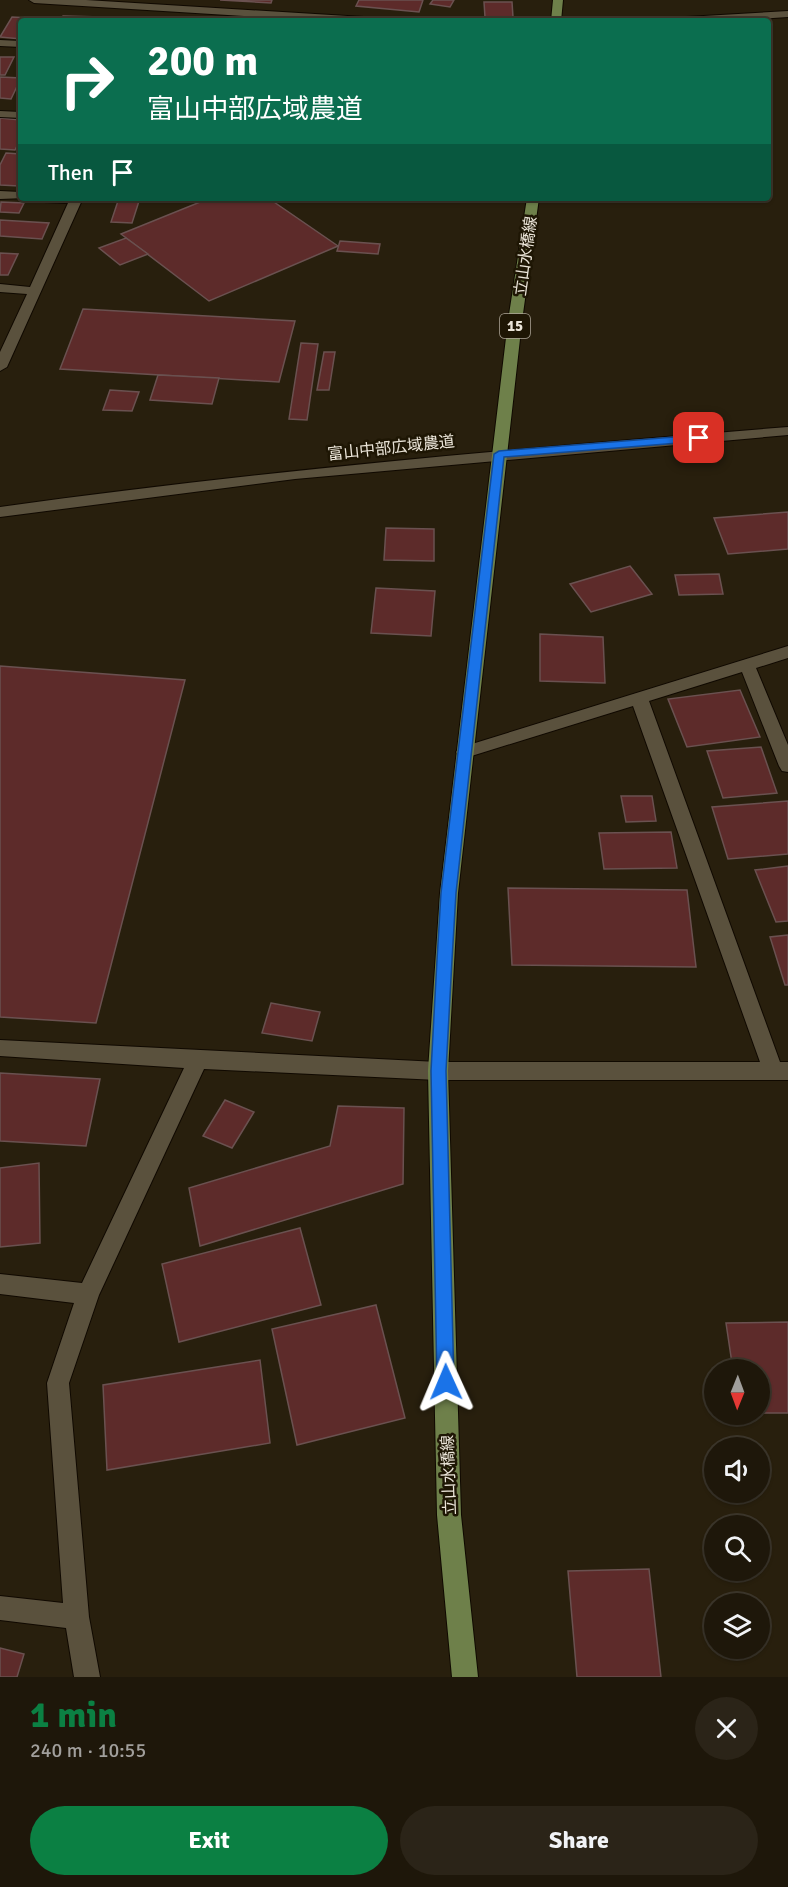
<!DOCTYPE html>
<meta charset="utf-8">
<style>
body{margin:0;font-family:Signika,"Noto Sans JP",sans-serif;background:#2b2418;color:#f1f3f6;height:100vh;display:flex;flex-direction:column;font-size:22px;white-space:nowrap}
*{box-sizing:border-box;margin:0}
p{font-size:20px;color:#a19f9c}
.icon{flex:none;width:33px;height:33px;fill:none;stroke:currentColor;stroke-width:2;stroke-linecap:round;stroke-linejoin:round}
.map{position:relative;height:1677px;overflow:hidden}
.side{display:flex;flex-direction:column;background:#1e170a;flex:1}
.side>*{flex:none}
.guide{position:absolute;left:18px;top:18px;width:753px;height:183px;border-radius:6px;box-shadow:0 2px 4px #0004,0 0 0 2px #3c362b;background:#0b6e4f;color:#fff;overflow:hidden}
.needle{width:39px;rotate:181deg}
.fabs{position:absolute;left:704px;top:1359px;display:grid;gap:12px}
.fabs a{display:grid;place-items:center;width:66px;height:66px;border-radius:50%;background:#1e170a;box-shadow:0 2px 4px #0004,0 0 0 2px #3c362b;font-size:30px}
.pin{position:absolute;display:grid;place-items:center;width:51px;height:51px;color:#fff;margin:-26px;border-radius:12px;box-shadow:0 3px 9px #0006}
.me{position:absolute;width:66px;margin:-33px;rotate:359deg;stroke-linejoin:round;filter:drop-shadow(0 0 4px #0008)}
.turn{display:flex;align-items:center;gap:21px;height:126px;padding:0 30px;font-size:27px}
.turn .icon{width:78px;height:78px;stroke-width:2.5}
.turn b{display:block;font-size:42px;line-height:51px}
.then{display:flex;align-items:center;height:57px;padding:0 30px;background:#0003;gap:12px;font-size:22px}
.round{display:grid;place-items:center;flex:none;width:63px;height:63px;border-radius:32px;background:#2b2418}
.summary{display:flex;align-items:center;justify-content:space-between;height:102px;padding:0 30px}
h1{font-size:36px;font-weight:700;line-height:45px;color:#0b8043}
.cta{display:flex;gap:12px;margin-top:auto;padding:12px 30px}
.cta a{flex:1;height:69px;border-radius:36px;background:#0b8043;color:#fff;font-size:24px;font-weight:700;line-height:69px;text-align:center}
.cta a+a{background:#2b2418;color:#f1f3f6}
.map>svg:first-child{display:block}
.building{fill:#5d2b2a;stroke:#6a5150;stroke-width:1.5}
.lines{fill:none;stroke-linecap:round;stroke-linejoin:round}
.minor-casing{stroke:#100900;stroke-width:2}
.tertiary-casing{stroke:#100900;stroke-width:2}
.primary-casing{stroke:#100900;stroke-width:2}
.minor{fill:#5a513d;fill-rule:evenodd}
.tertiary{fill:#5a513d;fill-rule:evenodd}
.primary{fill:#6e804a;fill-rule:evenodd}
.route{fill:#1a73e8;stroke:#114b97;stroke-width:1.5}
.labels{text-anchor:middle;stroke-width:5;stroke-linejoin:round;paint-order:stroke}
.shield{fill:#1e1604;stroke:#aea799;stroke-width:1.5}
.shield-label{font-size:15px;font-weight:bold;fill:#ebe5d9}
.street-label{font-size:16px;fill:#ebe5d9;stroke:#1e1604}
</style>
<div class="map">
<svg width="788" height="1677" viewBox="0 0 788 1677">
<rect width="100%" height="100%" fill="#281f0d"/>
<!-- building -->
<g class="building">
<path d="M220 0H272L271 3Z"/>
<path d="M359 0H423L419 12 356 6Z"/>
<path d="M433 0H454L450 7 430 4Z"/>
<path d="M484 2H512L513 17H485Z"/>
<path d="M63 16 102 17 101 21H61Z"/>
<path d="M12 17 49 19 48 21H21V39L0 37Z"/>
<path d="M0 57H14L5 75H0Z"/>
<path d="M0 77 21 78 11 99 0 98Z"/>
<path d="M0 118 21 120V138L15 150 0 149Z"/>
<path d="M6 153 21 154 19 186 0 185V165Z"/>
<path d="M119 198H140L132 223 111 222Z"/>
<path d="M210 198H268L338 246 209 301 121 234Z"/>
<path d="M1 202 24 203 19 213 0 212Z"/>
<path d="M0 220 49 223 42 239 0 236Z"/>
<path d="M126 238 148 254 120 265 99 248Z"/>
<path d="M340 241 380 244 378 254 337 251Z"/>
<path d="M0 253 18 254 8 275H0Z"/>
<path d="M83 309 295 321 279 382 60 369Z"/>
<path d="M301 343 318 344 307 420 289 419Z"/>
<path d="M324 352H335L329 390H317Z"/>
<path d="M158 375 219 378 212 404 150 400Z"/>
<path d="M110 390 139 392 132 411 103 410Z"/>
<path d="M788 512V549L728 554 714 518Z"/>
<path d="M386 528 434 529V561L384 560Z"/>
<path d="M630 566 652 594 591 612 570 584Z"/>
<path d="M719 574 723 594 679 595 675 575Z"/>
<path d="M376 588 435 591 431 636 371 633Z"/>
<path d="M540 634 603 637 605 683 540 681Z"/>
<path d="M0 666 185 680 96 1023 0 1017Z"/>
<path d="M740 690 760 737 687 747 668 699Z"/>
<path d="M761 747 777 793 723 798 707 751Z"/>
<path d="M621 796H652L656 821 626 822Z"/>
<path d="M788 801V854L728 859 712 807Z"/>
<path d="M671 832 677 868 604 869 599 833Z"/>
<path d="M788 866V921L776 922 755 870Z"/>
<path d="M508 888 687 890 696 967 512 965Z"/>
<path d="M788 935V985H785L770 937Z"/>
<path d="M271 1003 320 1012 312 1041 262 1033Z"/>
<path d="M0 1073 100 1079 86 1146 0 1141Z"/>
<path d="M225 1100 254 1112 232 1148 203 1136Z"/>
<path d="M338 1106 404 1108 403 1184 200 1246 189 1188 330 1146Z"/>
<path d="M39 1163 40 1243 0 1247V1168Z"/>
<path d="M300 1228 321 1305 179 1342 162 1264Z"/>
<path d="M376 1305 405 1418 297 1445 272 1329Z"/>
<path d="M788 1322V1413H759V1370H733L726 1323Z"/>
<path d="M260 1360 270 1443 107 1470 103 1385Z"/>
<path d="M649 1569 661 1677H577L568 1571Z"/>
<path d="M0 1648 24 1654 17 1677H0Z"/>
</g>
<g class="lines">
<defs>
<g id="minor">
<path d="M29 0H86L380 18 385 21H327L34 3Z"/>
<path d="M788 11V17L724 21H664L669 18Z"/>
<path d="M0 40 21 41V47L0 46Z"/>
<path d="M0 111 21 112V118L0 117Z"/>
<path d="M0 191 21 192V198H26L0 199Z"/>
<path d="M38 198H83L7 367 0 371V352L27 294 0 292V284L30 287 68 203 44 202Z"/>
<path d="M788 646V658L756 668 788 745V772L782 771 779 766 742 672 649 701 780 1062H788V1080H438L204 1069 99 1295 69 1383 89 1617 100 1677H74L66 1628 0 1620V1596L63 1603 47 1383 74 1303 0 1294V1274L82 1283 184 1068 0 1056V1040L438 1062H760L633 706 465 758 459 756 456 752 459 748Z"/>
</g>
<path id="tertiary" d="M788 427V435L295 479 0 517V507C262 470 525 448 788 427Z"/>
<g id="primary">
<path d="M553 0H563L561 21H551Z"/>
<path d="M527 198H539L522 321 458 893 448 1071 461 1515 478 1677H452L437 1515 428 1071 440 893 508 321Z"/>
</g>
</defs>
<!-- minor casing -->
<use href="#minor" class="minor-casing"/>
<!-- tertiary casing -->
<use href="#tertiary" class="tertiary-casing"/>
<!-- primary casing -->
<use href="#primary" class="primary-casing"/>
<!-- minor -->
<use href="#minor" class="minor"/>
<!-- tertiary -->
<use href="#tertiary" class="tertiary"/>
<!-- primary -->
<use href="#primary" class="primary"/>
</g>
<!-- route -->
<path class="route" d="M699 435 705 438 703 441 504 457 456 893 452 960 446 1071 454 1382 452 1388 446 1390 440 1388 437 1382 431 1071 437 960 441 893 494 454 499 451Z"/>
<g class="labels">
<!-- shield labels -->
<rect class="shield" x="500" y="314" width="30" height="24" rx="4.5"/>
<g class="shield-label">
<text x="515" y="331">15</text>
</g>
<!-- street labels -->
<g class="street-label">
<text transform="translate(525 256) rotate(-82)" y="6">立山水橋線</text>
<text transform="translate(391 447) rotate(-6)" y="6">富山中部広域農道</text>
<text transform="translate(448 1475) rotate(-92)" y="6">立山水橋線</text>
</g>
</g>
</svg>
<div class="fabs">
<a><svg class="needle" viewBox="-14 -14 28 28"><path d="M0-13l5 13h-10z" fill="#e53935"/><path d="M0 13l5-13h-10z" fill="#a19f9c"/></svg></a>
<a><svg class="icon" aria-label="sound" viewBox="0 0 24 24"><path d="M4 9h4l5-4v14l-5-4H4zM17 9q2 3 0 6"/></svg></a>
<a><svg class="icon" aria-label="search" viewBox="0 0 24 24"><circle cx="10" cy="10" r="6"/><path d="M15 15l6 6"/></svg></a>
<a><svg class="icon" aria-label="layers" viewBox="0 0 24 24"><path d="M12 4l9 5-9 5-9-5zM3 14l9 5 9-5"/></svg></a>
</div>
<div class="pin" style="left:699px;top:438px;background:#d93025"><svg class="icon" aria-label="arrive" viewBox="0 0 24 24"><path d="M6 21V4h12l-3 4 3 4H6"/></svg></div>
<svg class="me" style="left:446px;top:1382px" viewBox="-20 -20 40 40"><path d="M0-17L14 15 0 8-14 15z" fill="#1a73e8" stroke="#fff" stroke-width="4"/></svg>
<div class="guide">
<div class="turn"><svg class="icon" aria-label="right" viewBox="0 0 24 24"><path d="M7 20v-9h11M14 6l5 5-5 5"/></svg><div><b>200 m</b>富山中部広域農道</div></div>
<div class="then">Then<svg class="icon" aria-label="arrive" viewBox="0 0 24 24"><path d="M6 21V4h12l-3 4 3 4H6"/></svg></div>
</div>
</div>
<section class="side">
<div class="summary"><div><h1>1 min</h1><p>240 m · 10:55</p></div><a class="round"><svg class="icon" aria-label="close" viewBox="0 0 24 24"><path d="M6 6l12 12M18 6L6 18"/></svg></a></div>
<div class="cta"><a>Exit</a><a>Share</a></div>
</section>
